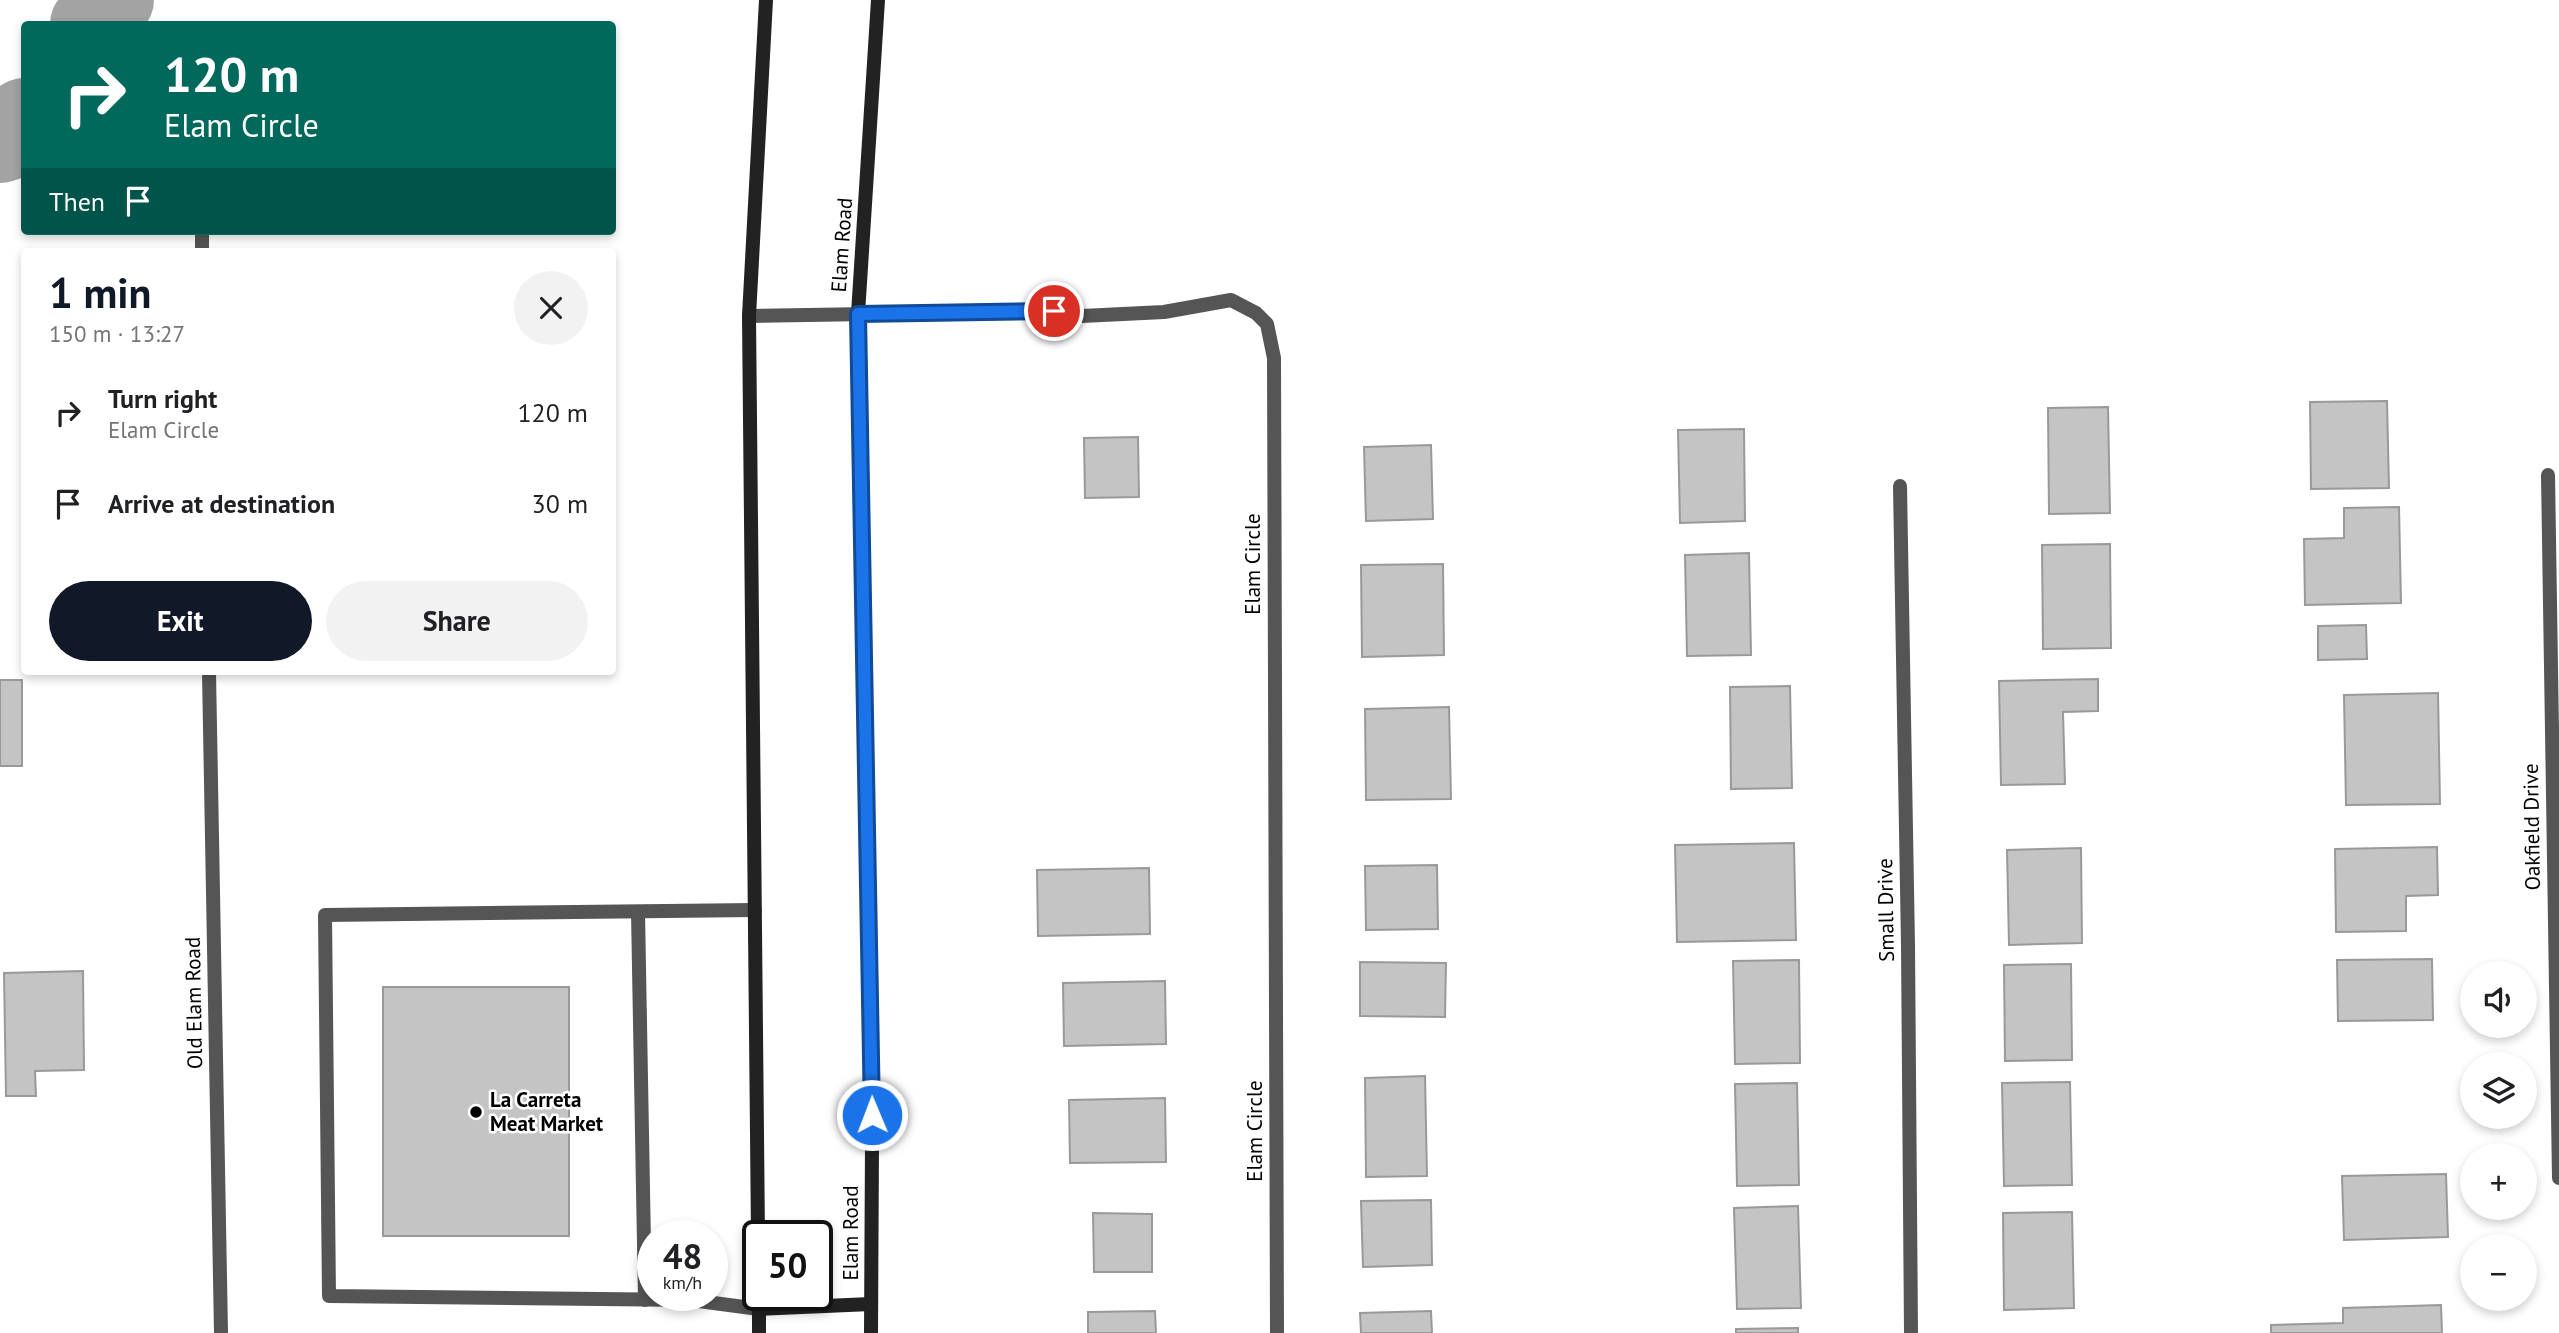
<!DOCTYPE html>
<meta charset="utf-8">
<style>
body{margin:0;font-family:"PT Sans",sans-serif;background:#f2f2f2;color:#202124;height:100vh;display:flex;flex-direction:column;font-size:26px;white-space:nowrap}
*{box-sizing:border-box;margin:0}
p{font-size:23px;color:#757577}
.icon{flex:none;width:38px;height:38px;fill:none;stroke:currentColor;stroke-width:2;stroke-linecap:round;stroke-linejoin:round}
.map{position:relative;flex:1;overflow:hidden}
.drawer{position:absolute;left:21px;top:248px;width:595px;height:427px;display:flex;flex-direction:column;background:#fff;border-radius:7px;box-shadow:0 4px 10px #0003}
.drawer>*{flex:none}
.guide{position:absolute;left:21px;top:21px;width:595px;height:214px;border-radius:7px;box-shadow:0 4px 10px #0003;background:#00695c;color:#fff;overflow:hidden}
.tools{position:absolute;left:2460px;top:961px;display:grid;gap:14px}
.tools a{display:grid;place-items:center;width:77px;height:77px;border-radius:50%;background:#fff;box-shadow:0 4px 10px #0003;font-size:35px}
.speed{position:absolute;left:637px;top:1220px;display:flex;gap:14px;font-size:35px;font-weight:700;text-align:center}
.speed>*{display:grid;place-content:center;width:91px;height:91px;border-radius:50%;background:#fff;box-shadow:0 4px 10px #0003;line-height:1}
.speed small{font-size:18px;font-weight:400}
.speed .limit{border:4px solid #111;border-radius:10px;background:#fff;color:#111}
.pin{position:absolute;display:grid;place-items:center;width:60px;height:60px;color:#fff;margin:-30px;border:4px solid #fff;border-radius:50%;box-shadow:0 2px 7px #0007}
.me{position:absolute;width:77px;margin:-38px;rotate:359deg;stroke-linejoin:round;filter:drop-shadow(0 0 5px #0008)}
.turn{display:flex;align-items:center;gap:24px;height:147px;padding:0 28px;font-size:32px}
.turn .icon{width:91px;height:91px;stroke-width:2.5}
.turn b{display:block;font-size:49px;line-height:60px}
.then{display:flex;align-items:center;height:66px;padding:0 28px;background:#0003;gap:14px;font-size:26px}
.round{display:grid;place-items:center;flex:none;width:74px;height:74px;border-radius:37px;background:#f2f2f2}
.summary{display:flex;align-items:center;justify-content:space-between;height:119px;padding:0 28px}
h1{font-size:42px;font-weight:700;line-height:52px;color:#111827}
.button{display:flex;gap:14px;margin-top:auto;padding:14px 28px}
.button a{flex:1;height:80px;border-radius:42px;background:#111827;color:#fff;font-size:28px;font-weight:700;line-height:80px;text-align:center}
.button a+a{background:#f2f2f2;color:#202124}
ul{padding:0;list-style:none}
li{display:flex;align-items:center;gap:21px;height:91px;padding:0 28px}
li div{flex:1}
li b{display:block;font-size:26px}
li em{font-style:normal}
.map>svg:first-child{display:block}
.lines{fill:none;stroke-linecap:round;stroke-linejoin:round}
.river{stroke:#a3a3a3;stroke-width:80}
.building{fill:#c4c4c4;stroke:#999;stroke-width:2}
.service{stroke:#555;stroke-width:14}
.minor{stroke:#555;stroke-width:14}
.secondary{stroke:#222;stroke-width:14}
.route-casing{stroke:#114b97;stroke-width:18}
.route{stroke:#1a73e8;stroke-width:12}
.poi-dot{fill:#000;stroke:#fff;stroke-width:2.5}
.labels{text-anchor:middle;stroke-width:5;stroke-linejoin:round;paint-order:stroke}
.street-label{font-size:21px;fill:#000;stroke:#fff}
.poi-label{font-size:21px;font-weight:bold;fill:#000;stroke:#fff;text-anchor:start}
</style>
<div class="map">
<svg width="2559" height="1333" viewBox="0 0 2559 1333">
<rect width="100%" height="100%" fill="#fff"/>
<g class="lines">
<!-- river -->
<g class="river">
<path d="M90 24 114 0"/>
<path d="M0 143 9 140 24 118"/>
</g>
</g>
<!-- building -->
<g class="building">
<path d="M2387 401 2389 488 2311 489 2310 402Z"/>
<path d="M2108 407 2110 513 2049 514 2048 408Z"/>
<path d="M1744 429 1745 521 1680 523 1678 430Z"/>
<path d="M1138 437 1139 497 1085 498 1084 438Z"/>
<path d="M1431 445 1433 519 1366 521 1364 447Z"/>
<path d="M2399 507 2401 603 2305 605 2304 539 2344 538V508Z"/>
<path d="M2110 544 2111 648 2043 649 2042 545Z"/>
<path d="M1749 553 1751 655 1687 656 1685 555Z"/>
<path d="M1443 564 1444 655 1362 657 1361 565Z"/>
<path d="M2366 625 2367 659 2318 660V626Z"/>
<path d="M2098 679V711L2063 712 2065 784 2001 785 1999 681Z"/>
<rect x="0" y="680" width="22" height="86"/>
<path d="M1790 686 1792 788 1731 789 1730 687Z"/>
<path d="M2438 693 2440 804 2346 805 2344 695Z"/>
<path d="M1449 707 1451 799 1366 800 1365 709Z"/>
<path d="M1794 843 1796 940 1677 942 1675 845Z"/>
<path d="M2437 847 2438 895 2406 896V931L2336 932 2335 849Z"/>
<path d="M2081 848 2082 943 2009 945 2007 850Z"/>
<path d="M1437 865 1438 929 1366 930 1365 866Z"/>
<path d="M1149 868 1150 934 1038 936 1037 870Z"/>
<path d="M2432 959 2433 1020 2338 1021 2337 960Z"/>
<path d="M1799 960 1800 1063 1735 1064 1733 961Z"/>
<path d="M1360 962 1446 963 1445 1017 1360 1016Z"/>
<path d="M2071 964 2072 1060 2005 1061 2004 965Z"/>
<path d="M83 971 84 1070 35 1071 36 1096H6L4 973Z"/>
<path d="M1165 981 1166 1044 1064 1046 1063 983Z"/>
<rect x="383" y="987" width="186" height="249"/>
<path d="M1425 1076 1427 1176 1366 1177 1365 1078Z"/>
<path d="M2070 1082 2072 1185 2004 1186 2002 1083Z"/>
<path d="M1797 1083 1799 1185 1737 1186 1735 1084Z"/>
<path d="M1165 1098 1166 1162 1070 1163 1069 1100Z"/>
<path d="M2446 1174 2448 1237 2344 1240 2342 1176Z"/>
<path d="M1431 1200 1432 1265 1363 1267 1361 1201Z"/>
<path d="M1798 1206 1801 1308 1737 1309 1734 1208Z"/>
<path d="M2072 1212 2074 1308 2004 1310 2003 1213Z"/>
<path d="M1093 1213 1152 1214V1272H1094Z"/>
<path d="M2441 1305 2442 1333H2271V1325L2343 1323V1308Z"/>
<path d="M1155 1311 1156 1333H1088V1312Z"/>
<path d="M1431 1311 1432 1333H1361L1360 1313Z"/>
<path d="M1798 1328V1333H1736V1329Z"/>
</g>
<g class="lines">
<!-- service -->
<g class="service">
<path d="M755 910 325 915 329 1296 691 1300 759 1309"/>
<path d="M638 912 645 1300"/>
</g>
<!-- minor -->
<g class="minor">
<path d="M202 231V252"/>
<path d="M749 316 1054 311 1082 316 1164 312 1231 300 1256 313 1267 324 1274 358 1277 1333"/>
<path d="M2548 475 2559 1178"/>
<path d="M1900 486 1908 945 1911 1333"/>
<path d="M209 672 221 1333"/>
</g>
<!-- secondary -->
<g class="secondary">
<path d="M758 1236 749 316 766 0"/>
<path d="M759 1295V1333"/>
<path d="M759 1309 871 1304"/>
<path d="M871 1333 872 1143 858 314 878 0"/>
</g>
</g>
<g class="lines">
<defs>
<path id="route" d="M872 1115 858 314 1054 311"/>
</defs>
<!-- route casing -->
<use href="#route" class="route-casing"/>
<!-- route -->
<use href="#route" class="route"/>
</g>
<!-- markers -->
<circle class="poi-dot" cx="476" cy="1112" r="7"/>
<g class="labels">
<!-- street labels -->
<g class="street-label">
<text transform="translate(842 245) rotate(-86)" y="7">Elam Road</text>
<text transform="translate(1253 564) rotate(-90)" y="7">Elam Circle</text>
<text transform="translate(2532 827) rotate(-91)" y="7">Oakfield Drive</text>
<text transform="translate(1886 910) rotate(-91)" y="7">Small Drive</text>
<text transform="translate(194 1003) rotate(-91)" y="7">Old Elam Road</text>
<text transform="translate(1255 1131) rotate(-90)" y="7">Elam Circle</text>
<text transform="translate(851 1233) rotate(-90)" y="7">Elam Road</text>
</g>
<!-- poi labels -->
<g class="poi-label">
<text x="490" y="1107">La Carreta<tspan x="490" dy="24">Meat Market</tspan></text>
</g>
</g>
</svg>
<div class="tools">
<a><svg class="icon" aria-label="sound" viewBox="0 0 24 24"><path d="M4 9h4l5-4v14l-5-4H4zM17 9q2 3 0 6"/></svg></a>
<a><svg class="icon" aria-label="layers" viewBox="0 0 24 24"><path d="M12 4l9 5-9 5-9-5zM3 14l9 5 9-5"/></svg></a>
<a>+</a>
<a>−</a>
</div>
<div class="speed"><div>48<small>km/h</small></div><div class="limit">50</div></div>
<div class="pin" style="left:1054px;top:311px;background:#d93025"><svg class="icon" aria-label="arrive" viewBox="0 0 24 24"><path d="M6 21V4h12l-3 4 3 4H6"/></svg></div>
<svg class="me" style="left:872px;top:1115px" viewBox="-20 -20 40 40"><circle r="17" fill="#1a73e8" stroke="#fff" stroke-width="3"/><path d="M0-11L8 9 0 5-8 9z" fill="#fff"/></svg>
<div class="guide">
<div class="turn"><svg class="icon" aria-label="right" viewBox="0 0 24 24"><path d="M7 20v-9h11M14 6l5 5-5 5"/></svg><div><b>120 m</b>Elam Circle</div></div>
<div class="then">Then<svg class="icon" aria-label="arrive" viewBox="0 0 24 24"><path d="M6 21V4h12l-3 4 3 4H6"/></svg></div>
</div>
<section class="drawer">
<div class="summary"><div><h1>1 min</h1><p>150 m · 13:27</p></div><a class="round"><svg class="icon" aria-label="close" viewBox="0 0 24 24"><path d="M6 6l12 12M18 6L6 18"/></svg></a></div>
<ul>
<li><svg class="icon" aria-label="right" viewBox="0 0 24 24"><path d="M7 20v-9h11M14 6l5 5-5 5"/></svg><div><b>Turn right</b><p>Elam Circle</p></div><em>120 m</em></li>
<li><svg class="icon" aria-label="arrive" viewBox="0 0 24 24"><path d="M6 21V4h12l-3 4 3 4H6"/></svg><div><b>Arrive at destination</b></div><em>30 m</em></li>
</ul>
<div class="button"><a>Exit</a><a>Share</a></div>
</section>
</div>
